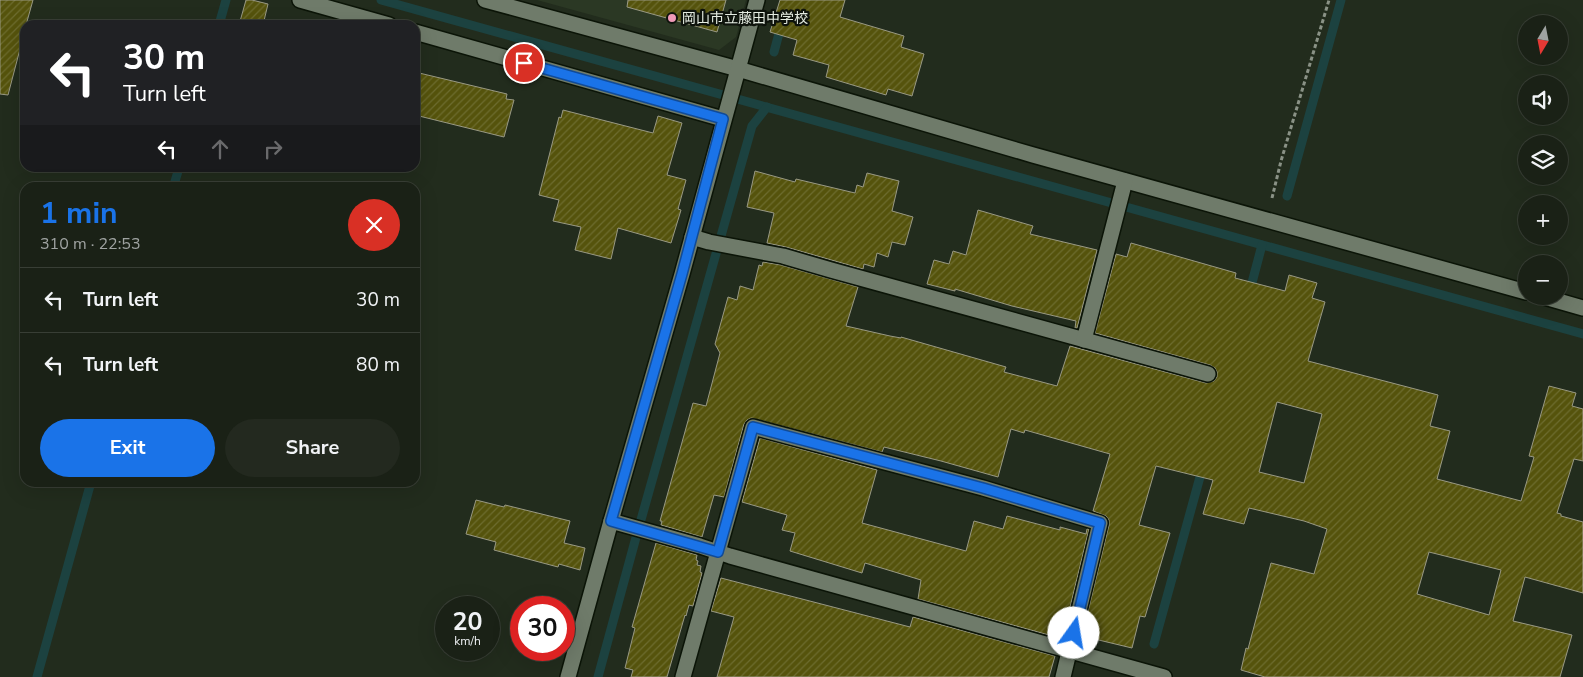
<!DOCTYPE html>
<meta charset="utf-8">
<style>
body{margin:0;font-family:"Nunito Sans","Noto Sans JP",sans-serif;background:#23291f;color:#f1f3f6;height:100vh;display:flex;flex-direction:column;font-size:19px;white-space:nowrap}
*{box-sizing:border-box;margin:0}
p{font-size:16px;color:#9fa3a1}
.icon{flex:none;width:28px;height:28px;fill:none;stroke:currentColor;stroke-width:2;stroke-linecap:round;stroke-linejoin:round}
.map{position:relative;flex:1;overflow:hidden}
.details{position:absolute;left:20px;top:182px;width:400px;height:305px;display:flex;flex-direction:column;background:#1a2116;border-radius:15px;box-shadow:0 5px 20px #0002,0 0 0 1px #383e35}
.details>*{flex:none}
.banner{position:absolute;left:20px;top:20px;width:400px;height:152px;border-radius:15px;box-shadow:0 5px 20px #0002,0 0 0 1px #383e35;background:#202124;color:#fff;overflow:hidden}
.needle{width:32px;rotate:190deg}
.tools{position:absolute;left:1518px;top:15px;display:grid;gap:10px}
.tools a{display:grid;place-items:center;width:50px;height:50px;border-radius:50%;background:#1a2116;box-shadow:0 5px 20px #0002,0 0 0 1px #383e35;font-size:25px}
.speed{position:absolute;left:435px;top:596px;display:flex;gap:10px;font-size:25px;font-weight:700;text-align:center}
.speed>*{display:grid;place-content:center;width:65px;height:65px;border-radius:50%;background:#1a2116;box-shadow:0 5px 20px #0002,0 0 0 1px #383e35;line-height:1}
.speed small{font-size:12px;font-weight:400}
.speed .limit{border:8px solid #d22;background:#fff;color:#111}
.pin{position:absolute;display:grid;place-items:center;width:42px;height:42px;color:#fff;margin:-21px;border:2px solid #fff;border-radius:50%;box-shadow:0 1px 5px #0007}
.me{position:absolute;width:55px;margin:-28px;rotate:13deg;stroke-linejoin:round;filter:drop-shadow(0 0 4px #0008)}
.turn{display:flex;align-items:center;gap:18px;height:105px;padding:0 20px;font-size:22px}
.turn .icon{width:65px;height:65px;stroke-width:2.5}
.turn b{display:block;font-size:35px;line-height:42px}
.lanes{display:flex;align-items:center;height:48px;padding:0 20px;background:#0003;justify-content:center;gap:25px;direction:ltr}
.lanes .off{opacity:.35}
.round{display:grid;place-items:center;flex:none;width:52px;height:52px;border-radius:26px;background:#23291f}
.summary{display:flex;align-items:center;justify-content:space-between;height:85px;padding:0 20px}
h1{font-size:30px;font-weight:700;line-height:38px;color:#1a73e8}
.action{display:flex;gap:10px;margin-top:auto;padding:10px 20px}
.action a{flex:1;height:58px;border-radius:30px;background:#1a73e8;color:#fff;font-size:20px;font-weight:700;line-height:58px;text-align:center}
.action a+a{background:#23291f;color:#f1f3f6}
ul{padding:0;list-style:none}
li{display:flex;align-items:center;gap:15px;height:65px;padding:0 20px;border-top:1px solid #383e35}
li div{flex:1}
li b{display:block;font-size:19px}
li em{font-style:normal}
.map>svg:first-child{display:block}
.built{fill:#2b3824}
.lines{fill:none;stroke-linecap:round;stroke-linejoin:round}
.stream{stroke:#1c4240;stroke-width:9}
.building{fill:url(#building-hatch);stroke:#999984;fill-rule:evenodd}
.minor-casing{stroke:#0b1407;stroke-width:18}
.path{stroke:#8a9286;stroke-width:3;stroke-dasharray:4 2.5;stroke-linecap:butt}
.minor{stroke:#6f7b6a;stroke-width:15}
.route-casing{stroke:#114b97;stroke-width:12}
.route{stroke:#1a73e8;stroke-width:9}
.poi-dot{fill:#f09ab7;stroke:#0e130c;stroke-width:2}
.labels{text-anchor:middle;stroke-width:4.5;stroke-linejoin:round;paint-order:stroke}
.poi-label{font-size:14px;fill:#e4ebe1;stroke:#0e130c;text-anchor:start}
</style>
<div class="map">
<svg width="1583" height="677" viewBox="0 0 1583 677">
<defs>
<pattern id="building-hatch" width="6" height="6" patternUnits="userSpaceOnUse" patternTransform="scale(1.25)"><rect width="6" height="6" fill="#55530c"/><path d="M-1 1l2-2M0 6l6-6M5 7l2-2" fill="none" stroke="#6d6c2f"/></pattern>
</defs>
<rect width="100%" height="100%" fill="#222c1d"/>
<!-- built -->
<path class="built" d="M537 0H746L736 37 719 50Z"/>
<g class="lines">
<!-- stream -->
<g class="stream">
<path d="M381 0 1583 334"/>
<path d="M219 25 226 0"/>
<path d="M774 52 788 0"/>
<path d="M173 188 179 168"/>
<path d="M1287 196 1341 0"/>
<path d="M1249 294 1262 245"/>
<path d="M1154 644 1203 466"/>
<path d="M37 677 91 482"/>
<path d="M598 677 635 541 752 126 767 107"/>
</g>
</g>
<!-- building -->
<g class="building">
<path d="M0 0H33L26 25H25V30L8 95 0 94Z"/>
<path d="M246 0H252L268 4 263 25H239Z"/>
<path d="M628 0H726L717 32 627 7Z"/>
<path d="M780 0H845L840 17 904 36 901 47 924 54 912 96 888 89 886 95 826 77 829 65 793 55 797 40 770 32Z"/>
<path d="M415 72 507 94 506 99 514 100 504 137 415 115Z"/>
<path d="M563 110 653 133 658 116 682 123 667 175 686 180 678 209 681 210 671 243 618 228 611 259 575 250 581 227 553 221 559 200 539 195 559 117 561 118Z"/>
<path d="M755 171 795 182 796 179 855 193 857 185 863 187 867 173 899 181 892 211 913 217 905 245 892 242 888 257 877 253 874 267 864 264 863 269 786 247 767 243 774 213 747 207Z"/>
<path d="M978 210 1033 226 1030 234 1097 250 1077 328H1075L1076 321 1012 306 955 289V291L927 284 934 260 949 264 953 251 966 255Z"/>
<path d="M1131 243 1236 273 1235 278 1285 291 1289 275 1317 283 1312 298 1325 302 1308 361 1438 395 1430 426 1450 431 1437 479 1521 501 1534 457 1529 456 1549 386 1576 393 1572 406 1583 409V461L1574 459 1557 513 1561 514V516L1583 522V593L1525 577 1513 621 1572 635 1560 677H1265L1241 670 1246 648 1248 649 1271 563 1314 574 1327 529 1304 521 1249 508 1244 524 1203 514 1213 480 1156 466 1139 525 1170 533 1145 617 1140 616 1132 648 1082 636 1109 525V520L1106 516 1093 511 1110 454 1025 430 1024 433 1011 429 998 477 941 461 884 447 882 452 751 418 747 420 744 424 724 497 714 495 702 537 661 525 662 521H660L693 403 706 406 720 353 715 344 728 297 737 300 740 286 753 290 759 265 762 266 763 262 781 265 858 287 846 326 890 336 901 338V337L1006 367 1004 372 1057 386 1070 346 1206 383 1214 381 1217 377V372L1215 368 1210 365 1095 333 1116 254 1127 257ZM1277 402 1322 414 1304 483 1259 472ZM1429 552 1501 570 1489 615 1417 594Z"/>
<path d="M760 438 877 470 862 523 966 551 974 521 1003 529 1007 516 1060 530V527L1086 534 1087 529H1089L1064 632 1062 631 1060 638 918 599 921 580 865 563 862 573 790 551 795 533 782 530 787 515 742 502Z"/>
<path d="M476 500 504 507 505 505 570 521 564 543 585 548 580 570 559 564 558 567 494 550 496 542 466 534Z"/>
<path d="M656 543 697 555 696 560 698 561 697 565 701 566 700 572 702 573 693 606 689 605 686 616 685 615 667 677H631L633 670 625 668 635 628 632 627Z"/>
<path d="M721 578 910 627 913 617 1055 656 1049 677H717L734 617 711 611Z"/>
</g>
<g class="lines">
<defs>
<g id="minor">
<path d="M300 0 389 25"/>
<path d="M485 0 738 69 1033 155 1526 292"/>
<path d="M415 32 723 119"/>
<path d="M692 237 709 242 783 256 831 270 1208 374"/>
<path d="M1541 296 1583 308"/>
<path d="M1084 340 1125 181"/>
<path d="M611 521 700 546 730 556 1164 677"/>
<path d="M568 677 611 521 682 274 757 0"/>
<path d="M683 677 753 427 983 488 1100 523 1063 677"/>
</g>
</defs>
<!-- minor casing -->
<use href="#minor" class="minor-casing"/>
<!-- path -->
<path class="path" d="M1272 198 1281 161 1329 0"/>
<!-- minor -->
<use href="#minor" class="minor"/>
</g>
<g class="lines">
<defs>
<path id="route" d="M524 63 723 119 682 274 611 521 718 552 753 427 983 488 1100 523 1074 633"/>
</defs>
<!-- route casing -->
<use href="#route" class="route-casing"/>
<!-- route -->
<use href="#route" class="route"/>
</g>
<!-- markers -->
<circle class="poi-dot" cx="672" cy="18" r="5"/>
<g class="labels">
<!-- poi labels -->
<g class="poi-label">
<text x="682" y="23">岡山市立藤田中学校</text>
</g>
</g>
</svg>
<div class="tools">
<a><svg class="needle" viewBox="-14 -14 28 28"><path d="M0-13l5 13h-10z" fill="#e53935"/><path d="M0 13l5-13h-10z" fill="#9fa3a1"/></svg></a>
<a><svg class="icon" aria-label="sound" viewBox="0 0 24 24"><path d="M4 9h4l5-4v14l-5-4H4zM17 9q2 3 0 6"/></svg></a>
<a><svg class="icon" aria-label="layers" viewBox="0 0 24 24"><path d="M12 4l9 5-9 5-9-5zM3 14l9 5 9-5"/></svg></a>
<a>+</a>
<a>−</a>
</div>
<div class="speed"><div>20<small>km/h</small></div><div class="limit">30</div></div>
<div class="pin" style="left:524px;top:63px;background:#d93025"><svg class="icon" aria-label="arrive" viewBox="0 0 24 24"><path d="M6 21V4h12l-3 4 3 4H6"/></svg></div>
<svg class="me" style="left:1074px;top:633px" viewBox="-20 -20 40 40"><circle r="19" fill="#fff"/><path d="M0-13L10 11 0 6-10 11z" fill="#1a73e8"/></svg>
<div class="banner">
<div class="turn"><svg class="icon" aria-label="left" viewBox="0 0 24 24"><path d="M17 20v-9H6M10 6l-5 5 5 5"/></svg><div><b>30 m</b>Turn left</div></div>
<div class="lanes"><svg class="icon" aria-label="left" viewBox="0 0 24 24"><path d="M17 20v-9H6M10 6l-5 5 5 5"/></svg><svg class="icon off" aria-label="ahead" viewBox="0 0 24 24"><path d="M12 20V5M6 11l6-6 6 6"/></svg><svg class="icon off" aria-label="right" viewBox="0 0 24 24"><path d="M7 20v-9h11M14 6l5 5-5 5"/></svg></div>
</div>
<section class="details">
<div class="summary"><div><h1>1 min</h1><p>310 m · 22:53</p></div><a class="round" style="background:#d93025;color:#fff"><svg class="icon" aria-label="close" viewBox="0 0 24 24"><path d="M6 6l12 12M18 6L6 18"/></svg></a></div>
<ul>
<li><svg class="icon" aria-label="left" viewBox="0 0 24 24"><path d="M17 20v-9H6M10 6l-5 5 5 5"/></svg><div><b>Turn left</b></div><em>30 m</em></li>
<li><svg class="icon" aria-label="left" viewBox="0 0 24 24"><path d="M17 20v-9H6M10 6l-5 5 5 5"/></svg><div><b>Turn left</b></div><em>80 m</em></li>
</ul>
<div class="action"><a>Exit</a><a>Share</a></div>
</section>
</div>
